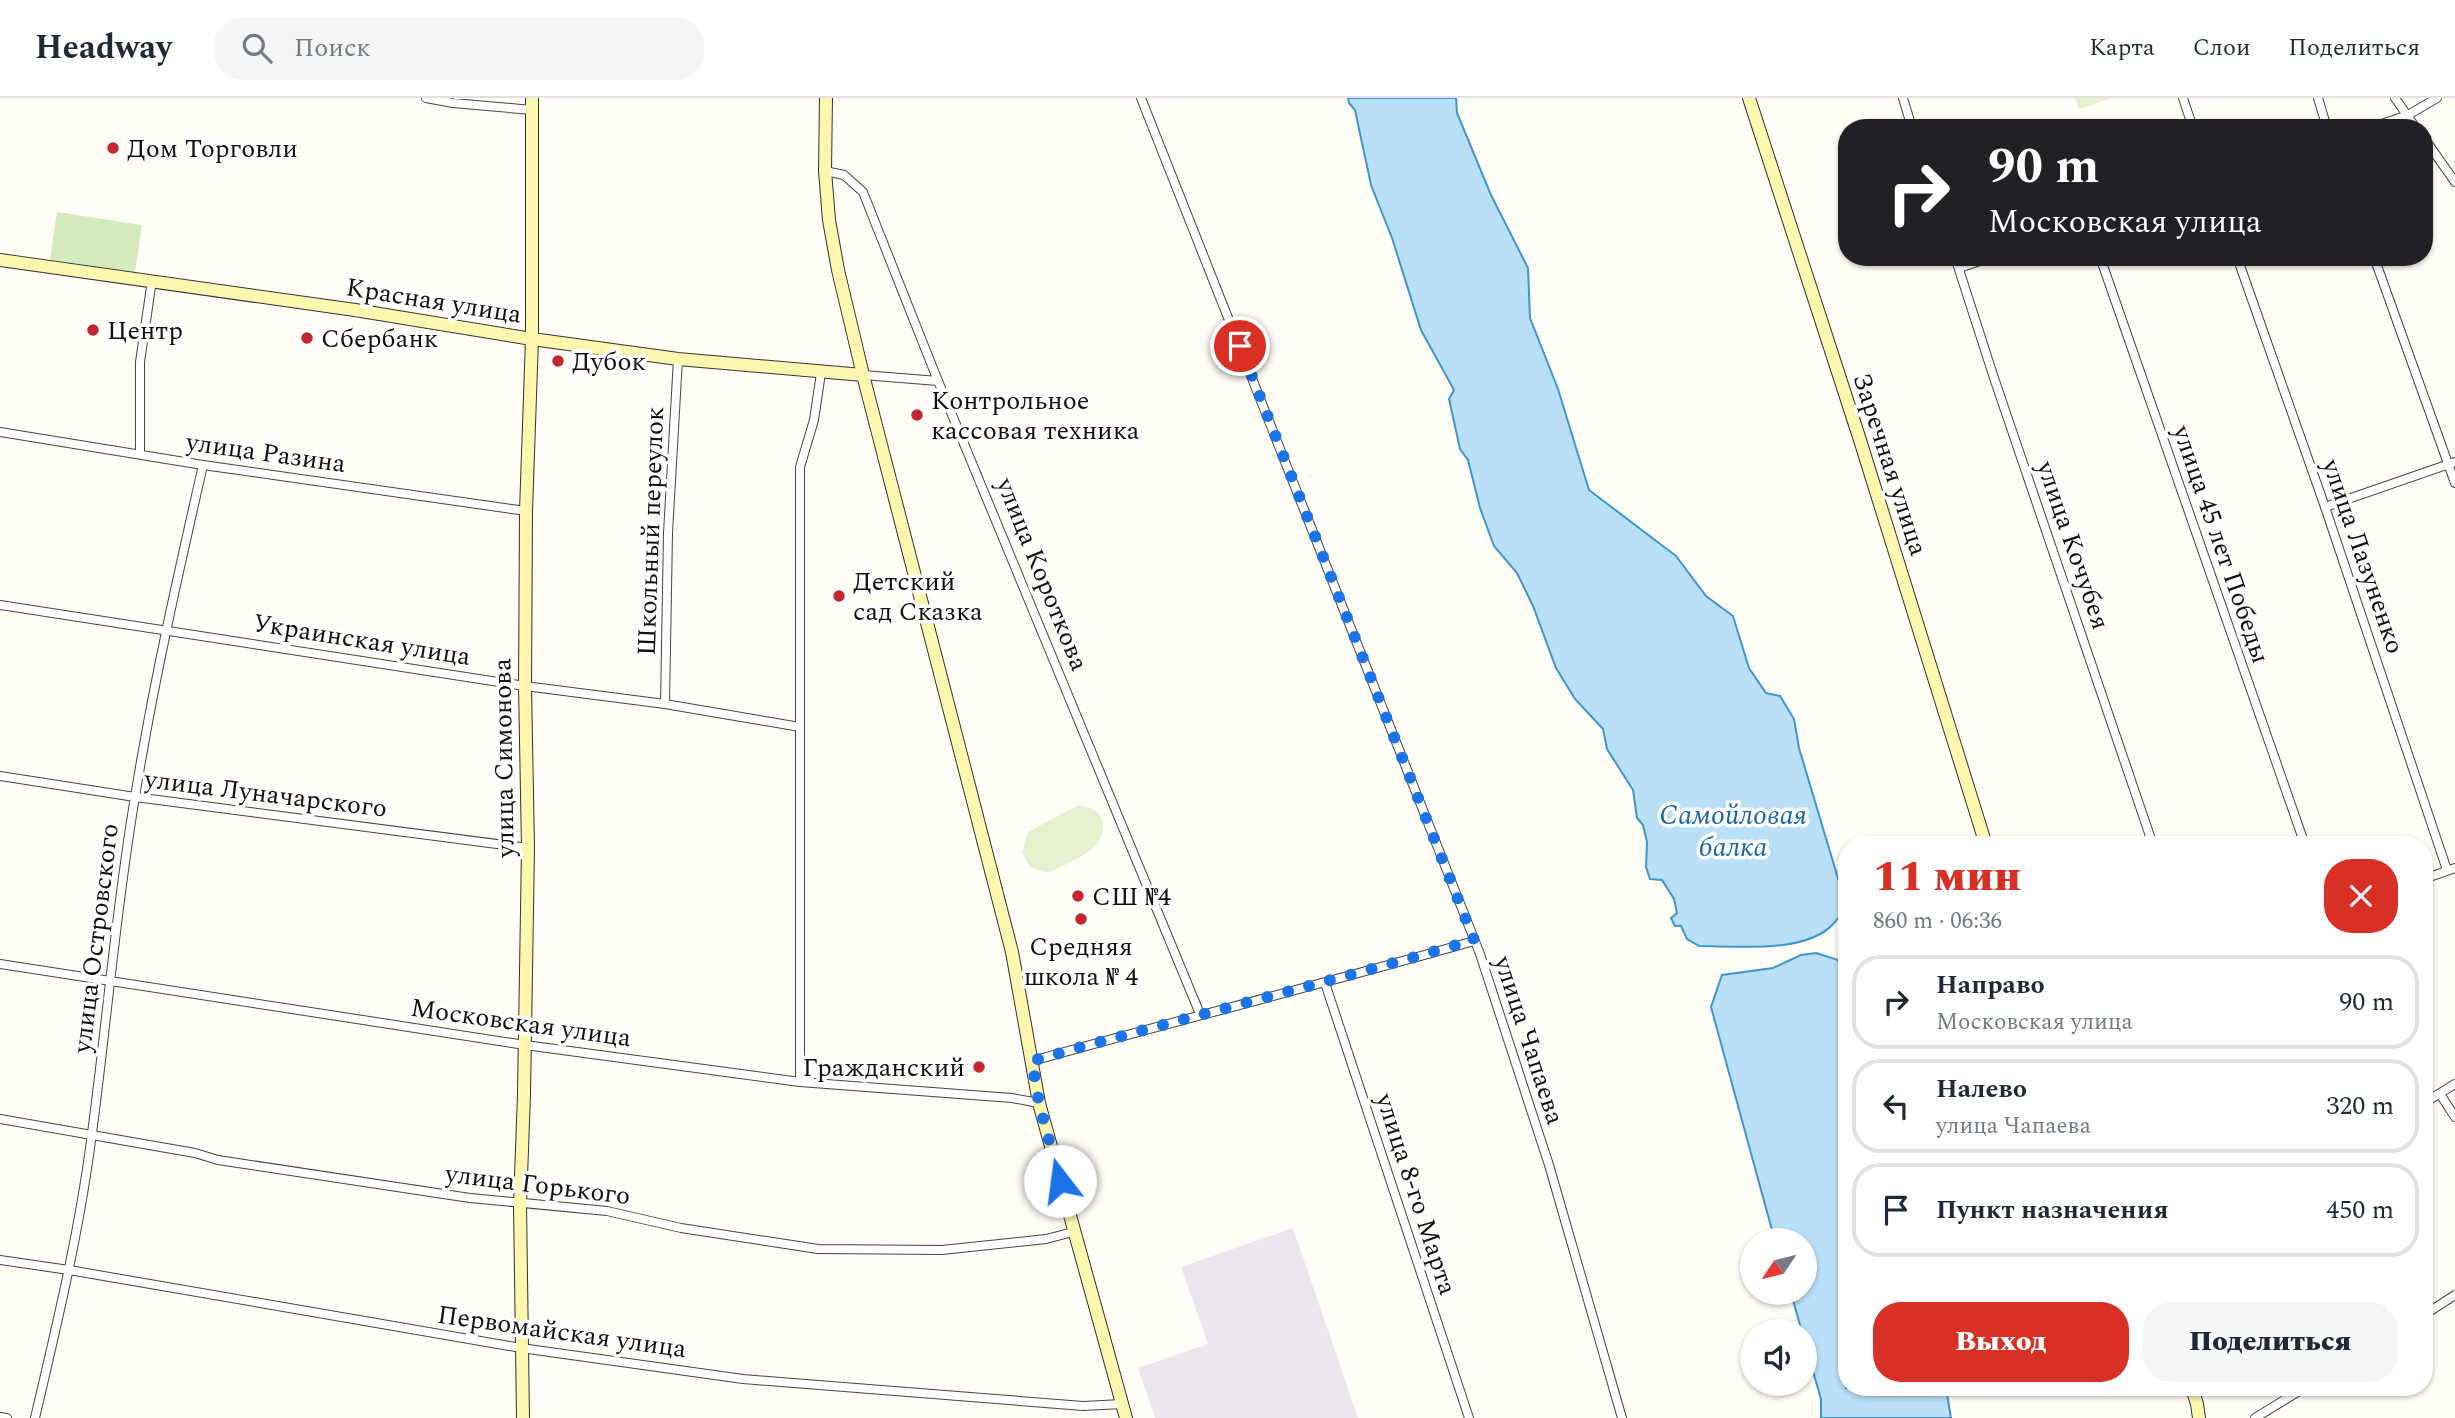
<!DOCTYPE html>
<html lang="ru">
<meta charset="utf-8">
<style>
body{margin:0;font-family:Spectral,serif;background:#f6f6f7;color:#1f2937;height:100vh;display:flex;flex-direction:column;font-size:26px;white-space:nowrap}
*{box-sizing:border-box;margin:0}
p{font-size:23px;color:#747a83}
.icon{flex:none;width:38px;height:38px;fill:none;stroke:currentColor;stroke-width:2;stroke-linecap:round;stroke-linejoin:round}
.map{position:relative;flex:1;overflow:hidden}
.sheet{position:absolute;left:1838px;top:738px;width:595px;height:560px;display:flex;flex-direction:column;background:#fff;border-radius:28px;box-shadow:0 2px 5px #0004}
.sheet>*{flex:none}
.guide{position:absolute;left:1838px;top:21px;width:595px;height:147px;border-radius:28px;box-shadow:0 2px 5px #0004;background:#202124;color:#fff;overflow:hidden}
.needle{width:46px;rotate:235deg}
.tools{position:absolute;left:1740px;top:1130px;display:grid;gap:14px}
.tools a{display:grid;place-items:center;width:77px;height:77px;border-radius:50%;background:#fff;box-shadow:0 2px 5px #0004;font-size:35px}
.pin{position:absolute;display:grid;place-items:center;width:60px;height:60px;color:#fff;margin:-30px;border:4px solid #fff;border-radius:50%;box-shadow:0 2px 7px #0007}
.me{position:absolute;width:77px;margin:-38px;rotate:345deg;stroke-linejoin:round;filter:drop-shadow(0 0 5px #0008)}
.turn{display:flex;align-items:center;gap:24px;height:147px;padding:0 35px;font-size:32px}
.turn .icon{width:91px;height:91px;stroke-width:2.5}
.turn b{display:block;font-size:49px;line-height:60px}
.round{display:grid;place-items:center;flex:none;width:74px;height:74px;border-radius:28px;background:#f6f6f7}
.head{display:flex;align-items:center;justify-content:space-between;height:119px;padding:0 35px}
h1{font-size:42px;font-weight:800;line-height:52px;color:#d93025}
.cta{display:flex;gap:14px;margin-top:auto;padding:14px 35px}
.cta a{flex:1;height:80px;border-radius:28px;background:#d93025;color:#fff;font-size:28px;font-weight:800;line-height:80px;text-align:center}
.cta a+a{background:#f6f6f7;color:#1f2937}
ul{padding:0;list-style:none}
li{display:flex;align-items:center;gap:21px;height:94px;margin:0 14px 10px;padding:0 21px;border:4px solid #e0e1e3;border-radius:28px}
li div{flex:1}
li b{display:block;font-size:26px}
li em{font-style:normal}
header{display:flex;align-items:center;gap:42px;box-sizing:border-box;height:98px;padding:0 35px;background:#fff;border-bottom:2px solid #e0e1e3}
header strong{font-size:33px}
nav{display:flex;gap:38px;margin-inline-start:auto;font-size:24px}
.search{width:490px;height:63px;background:#f6f6f7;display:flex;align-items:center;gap:18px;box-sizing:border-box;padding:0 24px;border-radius:28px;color:#747a83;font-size:26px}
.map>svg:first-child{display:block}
.industrial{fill:#eee6ef}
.green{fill:#d5ebbd}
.pitch{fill:#e6f2cf}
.water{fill:#b9e0f7;stroke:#3f96cf;stroke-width:2}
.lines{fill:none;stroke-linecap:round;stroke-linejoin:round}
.street-casing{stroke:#444;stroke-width:10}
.secondary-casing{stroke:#333;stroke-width:14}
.street{stroke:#fff;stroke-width:8}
.secondary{stroke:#fff6b0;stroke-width:12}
.route{stroke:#1a73e8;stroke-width:12;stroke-dasharray:0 21.6}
.poi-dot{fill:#c4262e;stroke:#fff;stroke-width:2.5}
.labels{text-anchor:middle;stroke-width:7;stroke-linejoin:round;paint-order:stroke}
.poi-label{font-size:26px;fill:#111;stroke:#fff;text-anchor:start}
.street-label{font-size:26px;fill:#111;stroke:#fff}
.water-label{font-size:28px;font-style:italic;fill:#1768a6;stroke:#fff}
</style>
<header>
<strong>Headway</strong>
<div class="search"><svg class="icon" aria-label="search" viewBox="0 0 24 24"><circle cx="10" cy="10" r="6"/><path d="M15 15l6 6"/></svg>Поиск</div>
<nav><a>Карта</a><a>Слои</a><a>Поделиться</a></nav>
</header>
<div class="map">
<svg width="2455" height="1320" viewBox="0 0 2455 1320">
<rect width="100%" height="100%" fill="#fffdf5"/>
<!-- industrial -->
<path class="industrial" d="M1293 1130 1358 1320H1155L1138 1270 1208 1246 1181 1169Z"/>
<!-- green -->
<path class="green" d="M57 114 142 127 135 174 50 162Z"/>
<!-- pitch -->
<g class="pitch">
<path d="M2075 0H2112L2079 11Z"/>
<path d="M1078 707C1089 709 1100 712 1103 725 1108 752 1067 765 1048 775L1030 769 1022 754 1028 734Z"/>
</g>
<!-- water -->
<g class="water">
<path d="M1348 0H1456L1457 15 1491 97 1528 170 1530 220 1558 291 1589 392 1676 458 1706 498 1733 518 1749 570 1766 595 1780 598 1794 621 1799 650 1846 807C1842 813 1839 820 1834 825 1808 856 1736 848 1699 848L1687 841 1681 828H1675L1671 820 1677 815 1674 801 1662 782 1650 781 1646 769 1647 744 1643 727 1637 720 1633 692 1607 651 1603 631 1575 601 1556 570 1533 508 1517 475 1494 448 1480 410 1468 362 1460 351 1449 301 1454 292 1421 232 1392 140 1371 87 1355 12 1349 5Z"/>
<path d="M1816 855 1838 862 1846 901V1290H1946L1951 1320H1821V1301L1804 1242V1234H1802L1791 1195H1804V1143H1775L1711 909 1722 877 1773 870 1801 857Z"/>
</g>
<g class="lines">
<defs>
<g id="street">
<path d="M426 0 453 5 532 12"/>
<path d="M1141 0 1480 856 1549 1067 1622 1320"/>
<path d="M1903 0 1912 30"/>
<path d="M2183 0 2193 30"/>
<path d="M2318 0 2327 30"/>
<path d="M2395 0 2416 30"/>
<path d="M2370 30 2408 17 2437 0"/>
<path d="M2424 40 2455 84"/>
<path d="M825 73 844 77 863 94 938 283 1200 916"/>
<path d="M1955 159 1993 277 2153 747"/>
<path d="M2100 159 2305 747"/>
<path d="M2237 159 2325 409 2447 772"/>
<path d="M2374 159 2455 385"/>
<path d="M1959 170 1992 159"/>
<path d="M863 277 938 283"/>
<path d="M0 334 203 367 526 413"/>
<path d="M140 356V264L152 182"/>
<path d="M2325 409 2455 364"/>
<path d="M0 507 525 588 665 606 800 629"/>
<path d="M665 606 668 435 678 261"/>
<path d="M0 678 135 699 528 750"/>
<path d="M2424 781 2455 770"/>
<path d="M0 866 525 947 800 984 1012 1000 1039 1005"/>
<path d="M1325 885 1469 1320"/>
<path d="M1032 963C1179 922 1327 885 1474 843"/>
<path d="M800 984V369L814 322 821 275"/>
<path d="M2440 996 2455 1019"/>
<path d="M2424 1005 2455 986"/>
<path d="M0 1021 195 1055 218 1062 470 1100 607 1113 681 1130 818 1151 942 1152 1046 1141 1073 1134"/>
<path d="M0 1162 69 1172 521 1250 743 1281 1083 1308 1122 1306"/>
<path d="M2424 1217 2455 1197"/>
<path d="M0 1319 7 1320"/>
<path d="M35 1320C57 1226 80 1131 92 1035 107 923 116 810 135 699 153 587 178 477 203 367"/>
<path d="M2255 1320 2304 1290"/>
</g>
<g id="secondary">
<path d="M826 0 825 73 829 122 838 172 863 277 1012 854 1039 1005 1126 1320"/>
<path d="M1749 0 1860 342 1986 747"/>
<path d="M0 162 355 212 532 241 678 261 863 277"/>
<path d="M2192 1290 2197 1306 2199 1320"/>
<path d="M523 1320 520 1107 524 996 528 750 525 588 526 413 532 241V0"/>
</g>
</defs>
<!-- street casing -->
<use href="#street" class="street-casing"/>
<!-- secondary casing -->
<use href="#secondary" class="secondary-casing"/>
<!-- street -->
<use href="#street" class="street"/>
<!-- secondary -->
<use href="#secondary" class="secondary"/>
</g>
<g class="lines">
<!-- route -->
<path class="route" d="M1060 1083 1039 1005 1032 963C1179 921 1327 885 1474 842L1240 248"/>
</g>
<!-- markers -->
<g class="poi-dot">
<circle cx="113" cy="50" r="7"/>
<circle cx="93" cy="232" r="7"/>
<circle cx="307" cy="240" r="7"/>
<circle cx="558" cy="263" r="7"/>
<circle cx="917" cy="317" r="7"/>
<circle cx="839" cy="498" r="7"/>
<circle cx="1078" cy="798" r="7"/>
<circle cx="1081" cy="821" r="7"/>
<circle cx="979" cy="969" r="7"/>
</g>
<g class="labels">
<!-- poi labels -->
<g class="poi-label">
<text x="127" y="59">Дом Торговли</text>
<text x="107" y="241">Центр</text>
<text x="321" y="249">Сбербанк</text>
<text x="572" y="272">Дубок</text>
<text x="931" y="311">Контрольное<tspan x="931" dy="30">кассовая техника</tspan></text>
<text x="853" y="492">Детский<tspan x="853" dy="30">сад Сказка</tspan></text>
<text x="1092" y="807">СШ №4</text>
<text x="1081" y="857" text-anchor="middle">Средняя<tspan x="1081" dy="30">школа № 4</tspan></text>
<text x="965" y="978" text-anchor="end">Гражданский</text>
</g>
<!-- street labels -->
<g class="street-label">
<text transform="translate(434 202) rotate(9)" y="9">Красная улица</text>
<text transform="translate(266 354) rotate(8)" y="9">улица Разина</text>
<text transform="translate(1891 366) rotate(72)" y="9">Заречная улица</text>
<text transform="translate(650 433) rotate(-88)" y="9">Школьный переулок</text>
<text transform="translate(2222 446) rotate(71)" y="9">улица 45 лет Победы</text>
<text transform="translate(2074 447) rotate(71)" y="9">улица Кочубея</text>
<text transform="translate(2364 458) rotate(71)" y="9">улица Лазуненко</text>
<text transform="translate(1043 476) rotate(68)" y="9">улица Короткова</text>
<text transform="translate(362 541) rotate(9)" y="9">Украинская улица</text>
<text transform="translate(503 660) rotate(-91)" y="9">улица Симонова</text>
<text transform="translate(266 695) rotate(7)" y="9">улица Луначарского</text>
<text transform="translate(95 840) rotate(-83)" y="9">улица Островского</text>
<text transform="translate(521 924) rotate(8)" y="9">Московская улица</text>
<text transform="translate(1530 942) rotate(72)" y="9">улица Чапаева</text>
<text transform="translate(538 1086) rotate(7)" y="9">улица Горького</text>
<text transform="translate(1417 1096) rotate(72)" y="9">улица 8-го Марта</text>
<text transform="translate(562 1233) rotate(8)" y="9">Первомайская улица</text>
</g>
<!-- water labels -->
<g class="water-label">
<text x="1733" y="726">Самойловая<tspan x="1733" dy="32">балка</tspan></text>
</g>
</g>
</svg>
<div class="tools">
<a><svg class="needle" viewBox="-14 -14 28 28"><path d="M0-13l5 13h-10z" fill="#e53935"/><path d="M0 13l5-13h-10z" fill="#747a83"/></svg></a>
<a><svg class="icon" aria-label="sound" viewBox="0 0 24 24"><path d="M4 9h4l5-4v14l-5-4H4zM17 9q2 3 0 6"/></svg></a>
</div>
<div class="pin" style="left:1240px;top:248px;background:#d93025"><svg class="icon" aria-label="arrive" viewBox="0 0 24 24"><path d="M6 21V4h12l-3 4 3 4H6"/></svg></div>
<svg class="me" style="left:1060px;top:1083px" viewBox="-20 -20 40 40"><circle r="19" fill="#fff"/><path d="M0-13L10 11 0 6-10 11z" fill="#1a73e8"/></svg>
<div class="guide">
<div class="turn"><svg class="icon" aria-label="right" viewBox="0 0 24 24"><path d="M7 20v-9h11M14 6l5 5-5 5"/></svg><div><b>90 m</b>Московская улица</div></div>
</div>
<section class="sheet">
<div class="head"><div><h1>11 мин</h1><p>860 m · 06:36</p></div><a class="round" style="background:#d93025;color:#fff"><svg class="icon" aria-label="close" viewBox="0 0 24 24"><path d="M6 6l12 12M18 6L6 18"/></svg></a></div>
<ul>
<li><svg class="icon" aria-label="right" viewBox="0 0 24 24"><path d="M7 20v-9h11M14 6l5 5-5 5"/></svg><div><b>Направо</b><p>Московская улица</p></div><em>90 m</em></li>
<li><svg class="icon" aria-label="left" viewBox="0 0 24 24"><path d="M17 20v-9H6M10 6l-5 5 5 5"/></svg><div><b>Налево</b><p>улица Чапаева</p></div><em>320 m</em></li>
<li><svg class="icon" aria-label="arrive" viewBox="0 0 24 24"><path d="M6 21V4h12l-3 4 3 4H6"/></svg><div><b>Пункт назначения</b></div><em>450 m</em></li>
</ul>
<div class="cta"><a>Выход</a><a>Поделиться</a></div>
</section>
</div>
